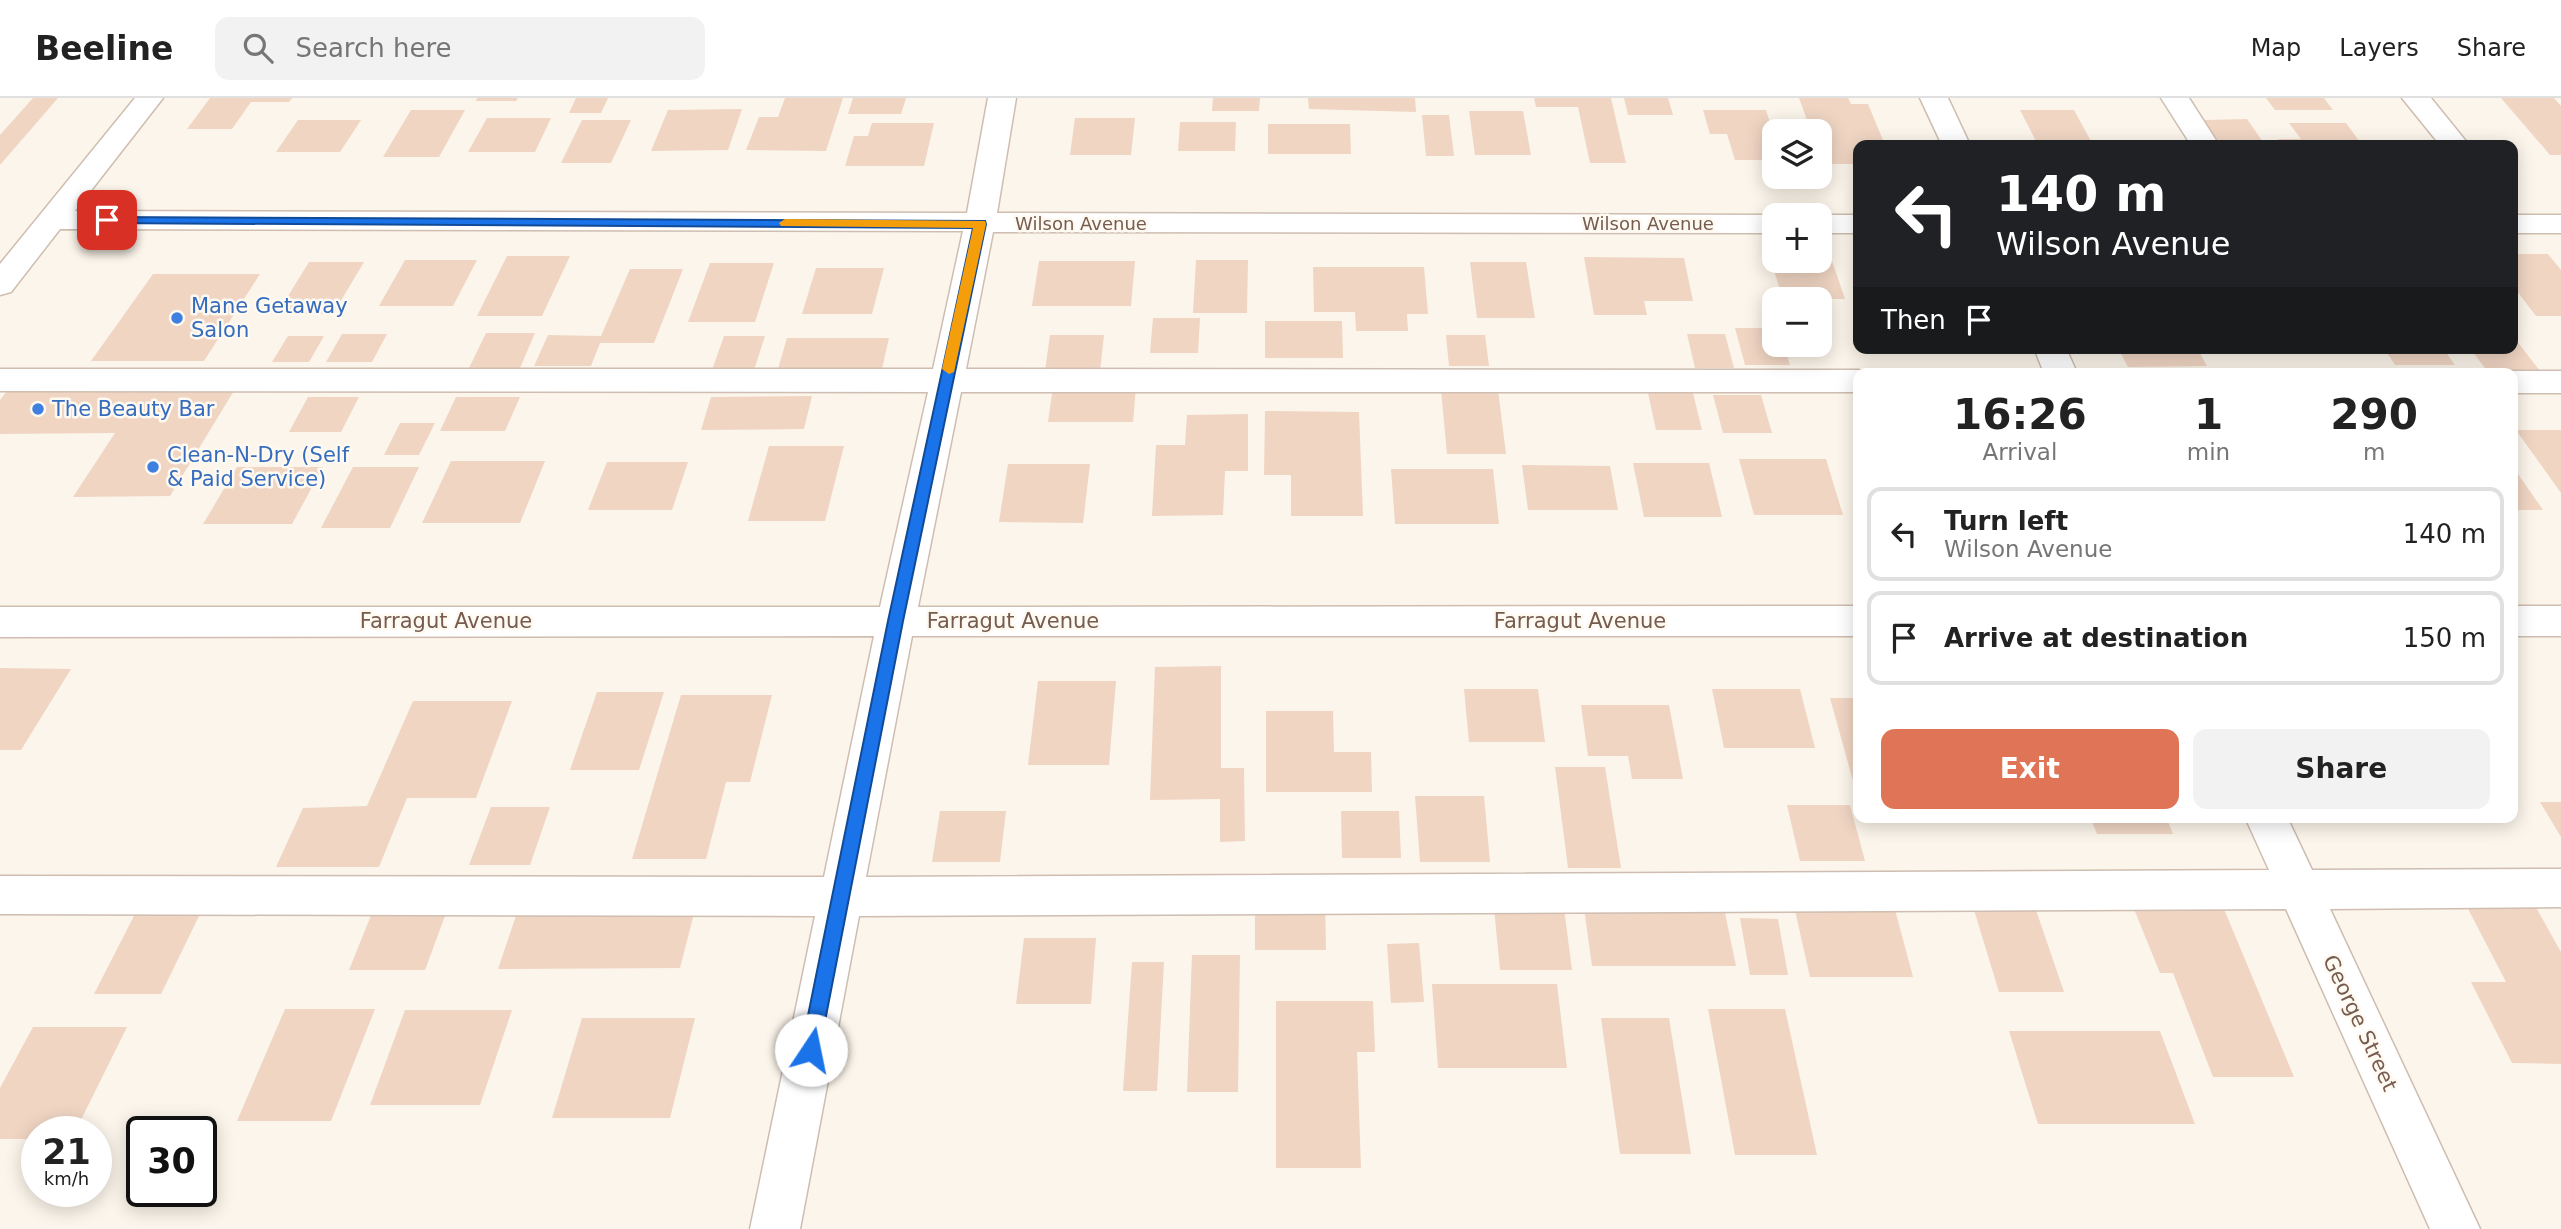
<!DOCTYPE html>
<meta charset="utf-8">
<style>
body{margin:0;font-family:"DejaVu Sans",sans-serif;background:#f2f2f2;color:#222;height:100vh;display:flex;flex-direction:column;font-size:26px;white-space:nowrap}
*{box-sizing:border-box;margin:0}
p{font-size:23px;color:#767676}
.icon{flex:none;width:38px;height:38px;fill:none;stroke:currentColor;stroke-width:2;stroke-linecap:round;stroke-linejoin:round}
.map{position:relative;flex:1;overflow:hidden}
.side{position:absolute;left:1853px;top:270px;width:665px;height:455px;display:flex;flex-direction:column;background:#fff;border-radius:14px;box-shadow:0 4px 18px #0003}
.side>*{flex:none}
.guide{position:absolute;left:1853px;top:42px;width:665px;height:214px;border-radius:14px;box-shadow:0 4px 18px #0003;background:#202124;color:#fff;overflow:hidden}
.controls{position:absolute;left:1762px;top:21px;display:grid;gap:14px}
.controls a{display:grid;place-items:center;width:70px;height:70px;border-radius:14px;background:#fff;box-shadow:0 4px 18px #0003;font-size:35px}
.speed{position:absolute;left:21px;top:1018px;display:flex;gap:14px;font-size:35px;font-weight:700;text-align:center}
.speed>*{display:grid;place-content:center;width:91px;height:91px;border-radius:50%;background:#fff;box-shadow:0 4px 18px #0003;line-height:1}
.speed small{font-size:18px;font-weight:400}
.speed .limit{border:4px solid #111;border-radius:10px;background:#fff;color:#111}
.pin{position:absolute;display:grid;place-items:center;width:60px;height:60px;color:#fff;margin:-30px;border-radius:14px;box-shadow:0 4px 10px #0006}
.me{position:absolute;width:77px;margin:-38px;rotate:11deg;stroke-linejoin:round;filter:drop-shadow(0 0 5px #0008)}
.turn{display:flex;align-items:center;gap:24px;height:147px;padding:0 28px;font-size:32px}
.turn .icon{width:91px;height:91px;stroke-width:2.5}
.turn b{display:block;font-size:49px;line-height:60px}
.then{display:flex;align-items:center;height:66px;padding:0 28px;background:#0003;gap:14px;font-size:26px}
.eta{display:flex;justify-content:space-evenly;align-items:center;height:119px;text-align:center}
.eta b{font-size:42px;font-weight:800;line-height:49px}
.action{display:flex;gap:14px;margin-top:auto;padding:14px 28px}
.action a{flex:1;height:80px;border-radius:14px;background:#df7456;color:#fff;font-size:28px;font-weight:800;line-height:80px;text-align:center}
.action a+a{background:#f2f2f2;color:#222}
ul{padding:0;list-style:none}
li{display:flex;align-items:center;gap:21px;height:94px;margin:0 14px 10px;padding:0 14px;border:4px solid #e0e0e0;border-radius:14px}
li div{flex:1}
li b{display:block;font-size:26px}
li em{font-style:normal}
header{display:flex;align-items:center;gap:42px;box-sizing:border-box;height:98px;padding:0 35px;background:#fff;border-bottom:2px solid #e0e0e0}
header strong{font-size:33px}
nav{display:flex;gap:38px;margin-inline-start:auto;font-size:24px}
.search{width:490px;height:63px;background:#f2f2f2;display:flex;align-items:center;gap:18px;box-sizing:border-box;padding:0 24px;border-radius:14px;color:#767676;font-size:26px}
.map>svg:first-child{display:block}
.building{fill:#f0d5c3}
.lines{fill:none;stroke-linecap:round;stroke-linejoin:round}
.minor-casing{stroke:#cebdb0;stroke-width:3}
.minor{fill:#fff;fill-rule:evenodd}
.route{fill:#1a73e8;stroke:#114b97;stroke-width:2}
.slow{fill:#f59e0b}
.shop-dot{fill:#3f7fe0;stroke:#fef9f1;stroke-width:2.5}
.labels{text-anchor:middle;stroke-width:5;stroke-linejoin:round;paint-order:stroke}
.far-street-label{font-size:18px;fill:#765c4e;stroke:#fef9f1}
.shop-label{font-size:21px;fill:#366cbe;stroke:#fef9f1;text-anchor:start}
.street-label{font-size:21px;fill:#765c4e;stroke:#fef9f1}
</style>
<header>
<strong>Beeline</strong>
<div class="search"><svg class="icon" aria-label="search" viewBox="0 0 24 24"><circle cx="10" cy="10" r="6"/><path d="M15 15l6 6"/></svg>Search here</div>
<nav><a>Map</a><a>Layers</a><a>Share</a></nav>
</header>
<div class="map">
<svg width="2561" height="1131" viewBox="0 0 2561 1131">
<rect width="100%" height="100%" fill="#fcf5eb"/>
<!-- building -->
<g class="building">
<path d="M33 0H58L0 67V37Z"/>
<path d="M210 0H292L289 4H251L232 31H187Z"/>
<path d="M477 0H518L516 3H476Z"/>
<path d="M576 0H608L601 15H569Z"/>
<path d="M785 0H843L826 53 746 52 759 19H778Z"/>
<path d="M853 0H906L901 16H848Z"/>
<path d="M1213 0H1260L1259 13H1212Z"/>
<path d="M1308 0H1415L1416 14 1309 11Z"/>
<path d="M1534 0H1611L1626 65H1590L1578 9H1536Z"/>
<path d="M1624 0H1668L1673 17H1628Z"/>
<path d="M1799 0H1848L1851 6H1868L1885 47H1858V66H1823L1820 57V33H1811Z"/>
<path d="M2266 0H2324L2333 12H2275Z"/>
<path d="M2501 0H2554L2561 8V57H2550Z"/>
<path d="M742 11 728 52 651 53 668 12Z"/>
<path d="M411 12H465L439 59H383Z"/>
<path d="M1703 12H1766L1774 38V62H1735L1727 36H1710Z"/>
<path d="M2020 12H2074L2093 47H2038Z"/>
<path d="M1469 13H1523L1531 57H1475Z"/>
<path d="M1422 17H1449L1454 58H1426Z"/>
<path d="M487 20H551L535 54H468Z"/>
<path d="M1075 20H1135L1131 57H1070Z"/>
<path d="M2247 21 2265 47H2221L2204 22Z"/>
<path d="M298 22H361L340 54H276Z"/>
<path d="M582 22H631L611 65H561Z"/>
<path d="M1180 24H1236L1235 53H1178Z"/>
<path d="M872 25H934L924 68H845L854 38H868Z"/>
<path d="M2289 25H2346L2362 47H2282L2278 41H2301Z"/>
<path d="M1268 26H1350L1351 56H1268Z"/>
<path d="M2513 156H2548L2561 172V218H2536L2513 188Z"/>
<path d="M507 158H570L542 218H477Z"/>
<path d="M1584 159 1684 160 1693 203H1644L1647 217H1594Z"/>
<path d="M1770 160H1774V163H1820V160H1831L1845 201H1783Z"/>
<path d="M405 162H477L453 208H379Z"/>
<path d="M1196 162H1248L1247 215H1193Z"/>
<path d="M1039 163H1135L1131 208H1032Z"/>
<path d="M309 164H364L333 216H277Z"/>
<path d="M1470 164H1526L1535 220H1477Z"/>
<path d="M710 165H774L755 224H688Z"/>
<path d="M1313 169H1424L1428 216H1407L1408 233H1356L1355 214H1314Z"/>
<path d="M816 170H884L872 216H802Z"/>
<path d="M630 171H683L654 245H600L591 268H534L548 237 601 238Z"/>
<path d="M153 176H260L204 263H91Z"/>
<path d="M1153 220H1200L1198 255H1150Z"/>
<path d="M1265 223H1342L1343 260H1265Z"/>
<path d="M1735 230H1774V247H1784L1790 267H1745Z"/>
<path d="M486 235H535L520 270H469Z"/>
<path d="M342 236H387L372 264H326Z"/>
<path d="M1687 236H1725L1734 270H1695Z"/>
<path d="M1050 237H1104L1100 273H1045Z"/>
<path d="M1446 237H1485L1489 268H1449Z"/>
<path d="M288 238H324L309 264H272Z"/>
<path d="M724 238H765L754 272H712Z"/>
<path d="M787 240H889L882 271H778Z"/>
<path d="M2513 242H2516L2540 273H2487L2470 250H2513Z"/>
<path d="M2118 250H2197L2207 268 2128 269Z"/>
<path d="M2384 250H2443L2455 267H2395Z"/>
<path d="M1053 289H1136L1133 324H1048Z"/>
<path d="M235 291 170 398 73 399 115 335 0 336V302L7 293Z"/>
<path d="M1441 292H1498L1506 356H1447Z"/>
<path d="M1648 295H1693L1702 332H1656Z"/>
<path d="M1713 297H1761L1772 335H1723Z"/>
<path d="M812 298 804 331 701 332 711 299Z"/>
<path d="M308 299H359L341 334H289Z"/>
<path d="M456 299H520L505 333H440Z"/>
<path d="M1265 313 1359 314 1363 418H1291V377H1264Z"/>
<path d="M1248 316V373H1225L1223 417 1152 418 1156 347H1185L1187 317Z"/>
<path d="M400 325H435L419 357H384Z"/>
<path d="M2516 332H2561V395Z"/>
<path d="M769 348H844L825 423H748Z"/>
<path d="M1739 361H1826L1843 417H1754Z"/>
<path d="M451 363H545L520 425H422Z"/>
<path d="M607 364H688L672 412H588Z"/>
<path d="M1633 365H1709L1722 419H1644Z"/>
<path d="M1008 366H1090L1083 425 999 424Z"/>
<path d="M1522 367 1610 368 1618 412H1528Z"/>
<path d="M237 369H323L292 426H203Z"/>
<path d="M353 369H419L390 430H321Z"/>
<path d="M2513 369 2543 412H2513Z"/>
<path d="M1391 371H1493L1499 426H1395Z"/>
<path d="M1221 568V670H1244L1245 743 1220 744V701L1150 702 1155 569Z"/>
<path d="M0 570 71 571 21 652H0Z"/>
<path d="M1038 583H1116L1109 667H1028Z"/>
<path d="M1464 591H1538L1545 644H1469Z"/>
<path d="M1712 591H1800L1815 650H1724Z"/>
<path d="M597 594H664L639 672H570Z"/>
<path d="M681 597H772L750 684H726L706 761H632Z"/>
<path d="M1830 600H1858V701Z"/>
<path d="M413 603H512L476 700H407L379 769H276L303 710 367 708Z"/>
<path d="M1581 607H1669L1683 681H1632L1628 658H1588Z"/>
<path d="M1266 613H1333L1334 654H1371L1372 694H1266Z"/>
<path d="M1555 669H1605L1621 770H1568Z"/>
<path d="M1415 698H1484L1490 764H1420Z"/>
<path d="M2540 704H2561V739Z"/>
<path d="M1787 707H1850L1865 763H1800Z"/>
<path d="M491 709H550L530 767H469Z"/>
<path d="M940 713H1006L1000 764H932Z"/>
<path d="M1341 713H1399L1401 760H1342Z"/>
<path d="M2090 719H2166L2173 736H2097Z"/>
<path d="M522 800H698L680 870 498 871Z"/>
<path d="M2464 803 2533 804 2561 854V966L2512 965 2471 884H2506Z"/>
<path d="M1255 804H1325L1326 852H1255Z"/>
<path d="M1794 808H1894L1913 879H1810Z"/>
<path d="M374 810H448L425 872H349Z"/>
<path d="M1494 810H1564L1572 872H1500Z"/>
<path d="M1584 810H1724L1736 868H1592Z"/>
<path d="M2134 811H2224L2294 979H2213L2173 875H2160Z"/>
<path d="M1974 812H2036L2064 894H1999Z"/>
<path d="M136 814H201L161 896H94Z"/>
<path d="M1740 820 1778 821 1788 877H1750Z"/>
<path d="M1024 840H1096L1091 906H1016Z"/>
<path d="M1419 845 1424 904 1391 905 1387 846Z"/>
<path d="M1192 857H1240L1238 994H1187Z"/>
<path d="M1132 864H1164L1157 993H1123Z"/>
<path d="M1432 886H1557L1567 970H1438Z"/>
<path d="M1276 903H1373L1375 954H1357L1361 1070H1276Z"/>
<path d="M285 911H375L331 1023H237Z"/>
<path d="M1708 911H1785L1817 1057H1735Z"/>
<path d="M405 912H512L480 1007H370Z"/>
<path d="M582 920H695L670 1020H552Z"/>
<path d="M1601 920H1669L1691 1056H1620Z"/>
<path d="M33 929H127L75 1034H37V1041H0V990Z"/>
<path d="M2009 933H2160L2195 1026H2038Z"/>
</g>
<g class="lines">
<defs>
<g id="minor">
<path d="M135 0H163L75 113 967 115 988 0H1016L997 115 1776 117 1774 135 993 134 966 271 1858 272 1869 275H1858V294H961L918 509 1858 508V538H912L866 779 2269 772 2245 719H2287L2312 772 2561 771V809L2330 811 2480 1131H2430L2286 811 859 818 800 1131H750L815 818 0 816V778L824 779 874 538 0 539V509H880L928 294 0 293V271H933L963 133 60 131 11 194 0 197V166Z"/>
<path d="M1920 0H1948L1970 47H1942Z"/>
<path d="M2161 0H2189L2219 47H2191Z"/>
<path d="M2402 0H2431L2469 47H2440Z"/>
<path d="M1818 117H1858V135H1820V117Z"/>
<rect x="2513" y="117" width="48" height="18"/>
<path d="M2034 250H2066L2077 275H2044Z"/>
<path d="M2513 273H2561V295H2513V275H2505Z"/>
<rect x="2513" y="508" width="48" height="30"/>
</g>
</defs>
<!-- minor casing -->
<use href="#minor" class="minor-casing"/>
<!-- minor -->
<use href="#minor" class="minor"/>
</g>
<!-- route -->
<path class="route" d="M107 119 985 123 986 126 903 523 818 959 811 961 804 959 801 952 888 523 973 130 103 125V120Z"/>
<!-- slow -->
<path class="slow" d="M785 121 985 123 986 126 954 274 949 276 942 271 973 130 781 128 779 125Z"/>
<!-- markers -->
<g class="shop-dot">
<circle cx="177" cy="220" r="7"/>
<circle cx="38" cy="311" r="7"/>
<circle cx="153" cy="369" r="7"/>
</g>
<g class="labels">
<!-- far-street labels -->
<g class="far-street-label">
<text x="1081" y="132">Wilson Avenue</text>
<text x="1648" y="132">Wilson Avenue</text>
</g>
<!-- shop labels -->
<g class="shop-label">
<text x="191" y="215">Mane Getaway<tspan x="191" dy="24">Salon</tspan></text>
<text x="52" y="318">The Beauty Bar</text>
<text x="167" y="364">Clean-N-Dry (Self<tspan x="167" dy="24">&amp; Paid Service)</tspan></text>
</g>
<!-- street labels -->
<g class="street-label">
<text x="446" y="530">Farragut Avenue</text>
<text x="1013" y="530">Farragut Avenue</text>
<text x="1580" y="530">Farragut Avenue</text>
<text transform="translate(2360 925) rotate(65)" y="7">George Street</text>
</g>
</g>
</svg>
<div class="controls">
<a><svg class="icon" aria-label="layers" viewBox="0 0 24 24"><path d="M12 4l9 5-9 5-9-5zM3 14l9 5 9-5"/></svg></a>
<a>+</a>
<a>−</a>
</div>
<div class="speed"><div>21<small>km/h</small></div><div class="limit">30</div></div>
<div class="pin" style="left:107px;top:122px;background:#d93025"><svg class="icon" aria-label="arrive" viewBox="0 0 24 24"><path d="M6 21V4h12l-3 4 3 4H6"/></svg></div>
<svg class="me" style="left:811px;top:952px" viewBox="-20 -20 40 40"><circle r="19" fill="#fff"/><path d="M0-13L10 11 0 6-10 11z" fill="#1a73e8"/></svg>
<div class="guide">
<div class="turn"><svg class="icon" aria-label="left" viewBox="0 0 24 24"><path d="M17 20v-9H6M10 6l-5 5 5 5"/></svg><div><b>140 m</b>Wilson Avenue</div></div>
<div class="then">Then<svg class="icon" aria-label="arrive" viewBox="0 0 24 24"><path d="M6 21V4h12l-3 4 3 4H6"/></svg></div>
</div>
<section class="side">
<div class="eta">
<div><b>16:26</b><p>Arrival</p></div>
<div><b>1</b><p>min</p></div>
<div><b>290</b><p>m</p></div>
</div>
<ul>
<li><svg class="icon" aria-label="left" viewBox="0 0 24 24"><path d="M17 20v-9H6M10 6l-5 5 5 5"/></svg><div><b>Turn left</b><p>Wilson Avenue</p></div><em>140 m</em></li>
<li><svg class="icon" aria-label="arrive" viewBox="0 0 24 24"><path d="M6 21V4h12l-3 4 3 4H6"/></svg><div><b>Arrive at destination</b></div><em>150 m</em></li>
</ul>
<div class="action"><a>Exit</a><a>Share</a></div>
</section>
</div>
